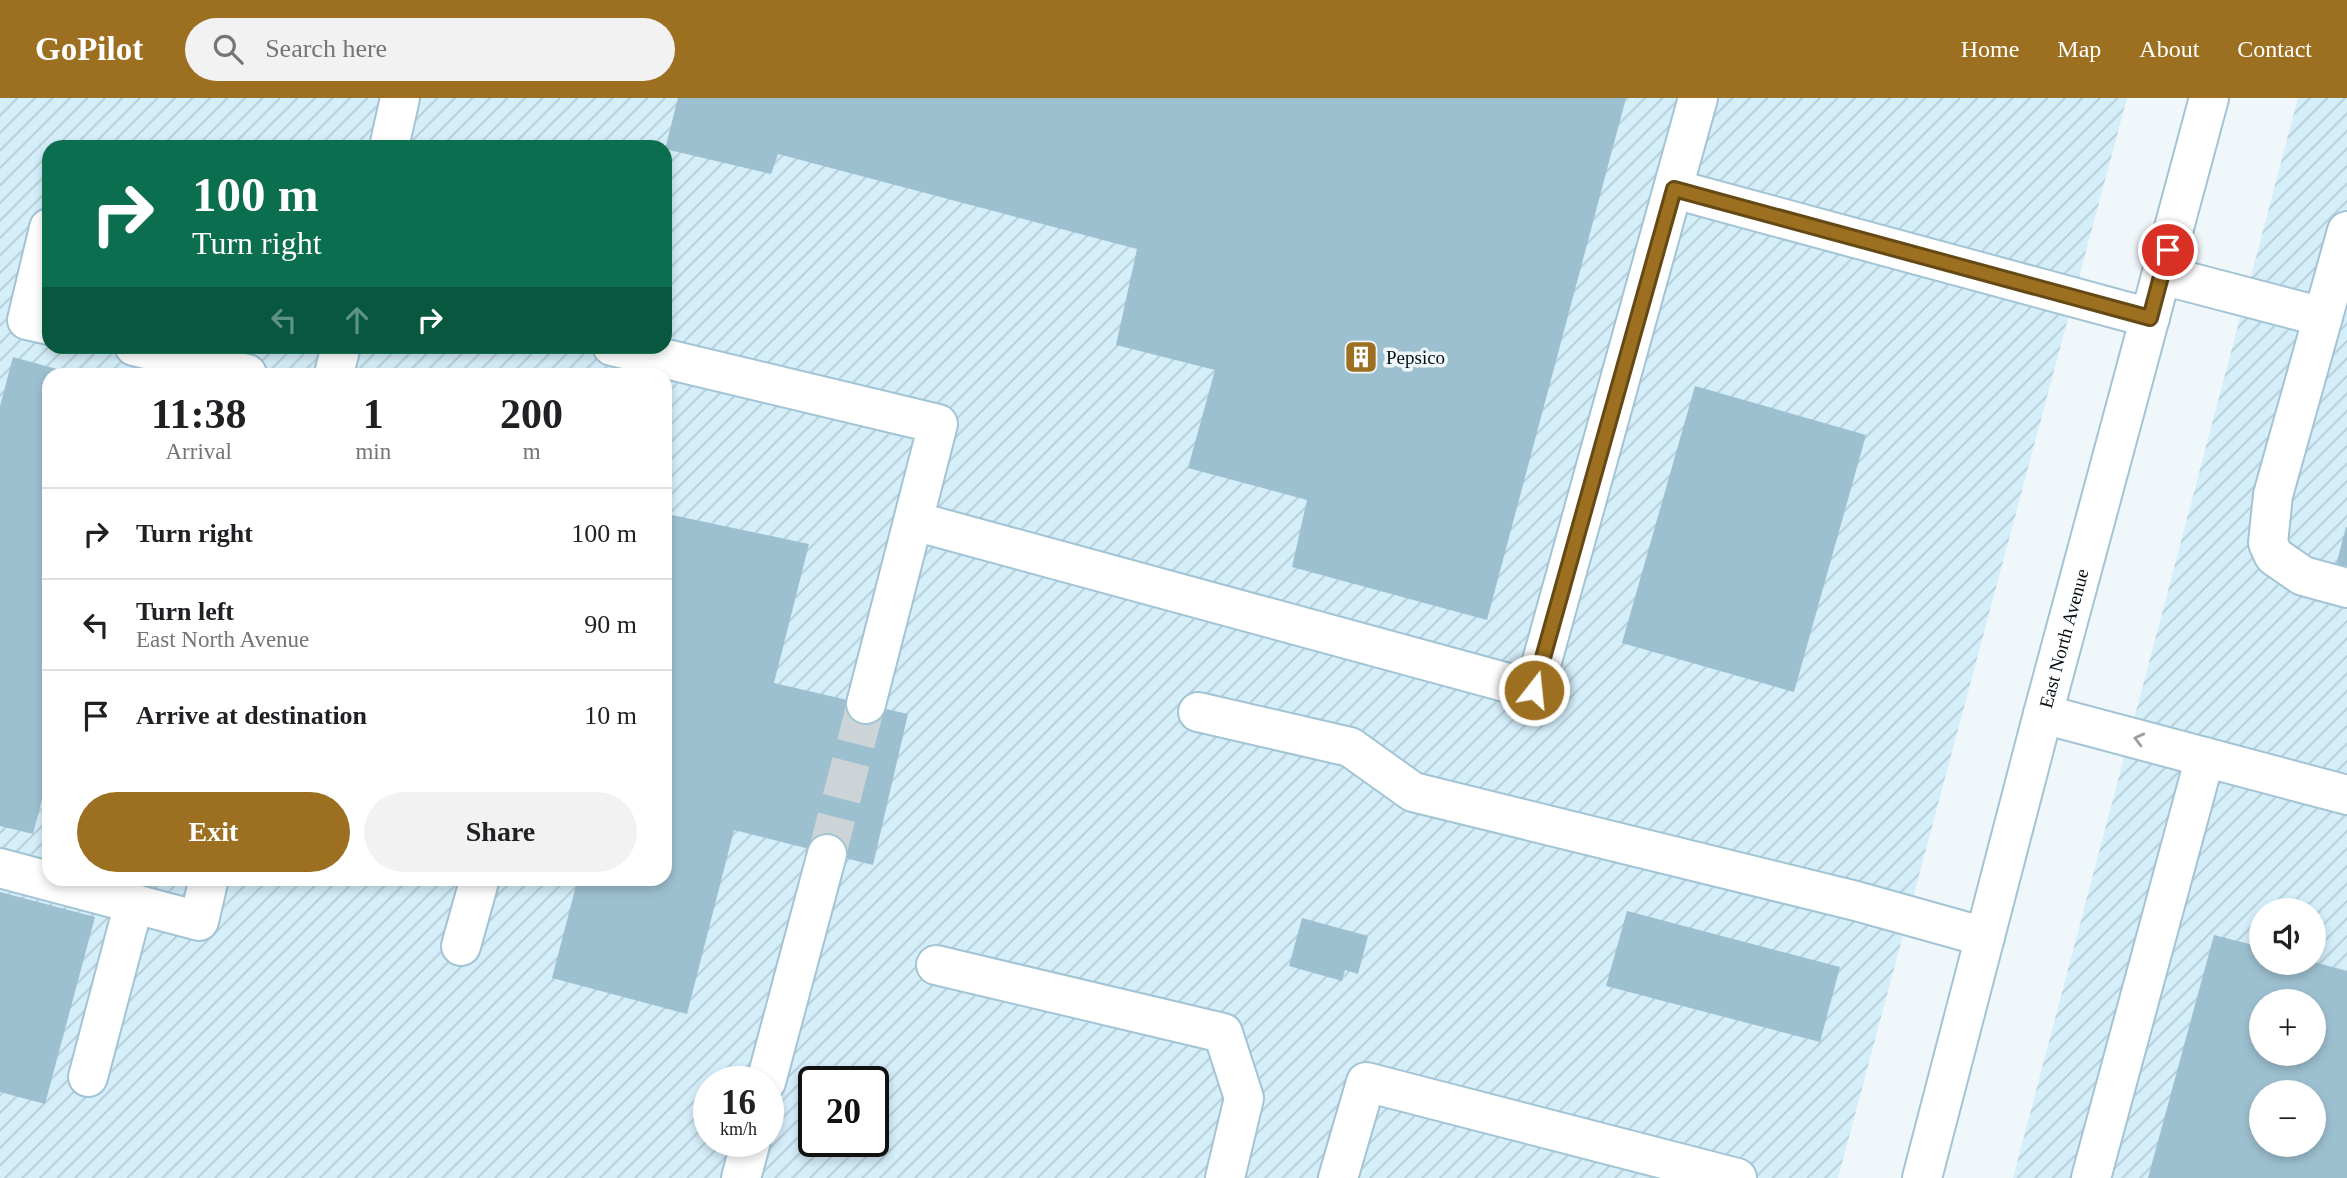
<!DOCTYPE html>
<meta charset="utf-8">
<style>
body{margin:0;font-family:"Times New Roman",serif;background:#f2f2f2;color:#202124;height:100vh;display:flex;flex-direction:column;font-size:26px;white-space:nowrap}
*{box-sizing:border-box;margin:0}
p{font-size:23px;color:#757577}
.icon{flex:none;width:38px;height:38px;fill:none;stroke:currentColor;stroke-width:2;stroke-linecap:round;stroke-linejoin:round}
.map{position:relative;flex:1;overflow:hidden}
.sheet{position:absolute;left:42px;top:270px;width:630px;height:518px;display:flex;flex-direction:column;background:#fff;border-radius:21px;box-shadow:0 4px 10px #0003}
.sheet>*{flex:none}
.top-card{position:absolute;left:42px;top:42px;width:630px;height:214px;border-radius:21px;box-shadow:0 4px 10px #0003;background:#0b6e4f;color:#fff;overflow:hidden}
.fabs{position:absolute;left:2249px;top:800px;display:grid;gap:14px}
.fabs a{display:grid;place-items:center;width:77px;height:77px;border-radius:50%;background:#fff;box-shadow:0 4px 10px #0003;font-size:35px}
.speed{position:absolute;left:693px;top:968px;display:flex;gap:14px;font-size:35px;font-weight:700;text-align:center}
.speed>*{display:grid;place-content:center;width:91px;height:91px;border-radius:50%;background:#fff;box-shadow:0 4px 10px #0003;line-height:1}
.speed small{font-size:18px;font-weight:400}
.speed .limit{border:4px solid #111;border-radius:10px;background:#fff;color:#111}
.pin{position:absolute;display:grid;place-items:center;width:60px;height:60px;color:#fff;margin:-30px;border:4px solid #fff;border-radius:50%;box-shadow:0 2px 7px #0007}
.me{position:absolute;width:77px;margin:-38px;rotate:16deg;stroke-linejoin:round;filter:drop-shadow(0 0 5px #0008)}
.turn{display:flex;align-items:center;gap:24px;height:147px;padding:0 35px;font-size:32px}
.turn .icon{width:91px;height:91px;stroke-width:2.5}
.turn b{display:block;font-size:49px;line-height:60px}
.lanes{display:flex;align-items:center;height:66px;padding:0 35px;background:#0003;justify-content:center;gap:35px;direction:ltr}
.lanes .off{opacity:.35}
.eta{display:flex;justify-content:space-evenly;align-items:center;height:119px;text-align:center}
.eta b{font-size:42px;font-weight:600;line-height:49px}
.action{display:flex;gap:14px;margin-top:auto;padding:14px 35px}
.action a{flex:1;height:80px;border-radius:42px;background:#9c7020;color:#fff;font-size:28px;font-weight:600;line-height:80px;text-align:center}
.action a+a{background:#f2f2f2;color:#202124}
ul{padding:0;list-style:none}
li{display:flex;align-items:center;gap:21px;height:91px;padding:0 35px;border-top:2px solid #e0e0e0}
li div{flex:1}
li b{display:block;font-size:26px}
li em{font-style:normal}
header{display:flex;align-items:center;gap:42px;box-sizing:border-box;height:98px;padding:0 35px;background:#9c7020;color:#fff}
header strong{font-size:33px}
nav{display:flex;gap:38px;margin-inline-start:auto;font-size:24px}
.search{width:490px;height:63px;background:#f2f2f2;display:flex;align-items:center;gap:18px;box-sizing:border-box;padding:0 24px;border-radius:38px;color:#757577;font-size:26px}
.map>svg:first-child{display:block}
.industrial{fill:url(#industrial-furrows);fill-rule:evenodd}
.building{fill:#9dc0d0;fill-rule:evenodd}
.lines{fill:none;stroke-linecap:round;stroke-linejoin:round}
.minor-tunnel{stroke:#ccd4d8;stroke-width:38;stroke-dasharray:38 19;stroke-linecap:butt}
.minor-casing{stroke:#a2c4d4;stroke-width:42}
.minor{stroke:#fff;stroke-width:38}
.oneway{stroke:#9a9fa1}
.route-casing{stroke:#654915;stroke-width:18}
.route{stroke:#9c7020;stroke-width:12}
.labels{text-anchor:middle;stroke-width:7;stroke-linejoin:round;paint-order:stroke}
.poi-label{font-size:19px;fill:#030f14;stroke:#f0f7fa;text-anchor:start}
.street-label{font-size:19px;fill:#030f14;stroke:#f0f7fa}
</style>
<header>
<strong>GoPilot</strong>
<div class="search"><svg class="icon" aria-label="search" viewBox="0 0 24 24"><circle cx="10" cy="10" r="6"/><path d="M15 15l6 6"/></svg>Search here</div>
<nav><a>Home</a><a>Map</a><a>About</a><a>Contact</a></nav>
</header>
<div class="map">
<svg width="2347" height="1080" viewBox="0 0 2347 1080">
<defs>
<pattern id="industrial-furrows" width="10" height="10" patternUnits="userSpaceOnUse" patternTransform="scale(1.75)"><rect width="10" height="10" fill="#d4eefa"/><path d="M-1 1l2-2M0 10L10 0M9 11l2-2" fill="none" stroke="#b4cbd5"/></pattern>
</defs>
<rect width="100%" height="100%" fill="#f0f7fa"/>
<!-- industrial -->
<g class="industrial">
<path d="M0 0H2127L1838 1080H0ZM49 49H665V248H49ZM49 276H665V780H49ZM709 984H768V1043H709ZM814 984H873V1043H814Z"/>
<path d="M2298 0H2347V1080H2013ZM2261 812H2314V864H2261ZM2261 903H2314V956H2261ZM2261 994H2314V1046H2261Z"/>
</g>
<!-- building -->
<g class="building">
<path d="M678 0H1626L1487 522 1292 469 1307 402 1188 370 1215 272 1116 247 1137 151 778 56 771 76 665 51Z"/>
<path d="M13 259 75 276H49V675L33 736 0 728V308Z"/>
<path d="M1695 288 1866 337 1794 594 1622 545Z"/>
<path d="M672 417 809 446 774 585 908 616 873 767 734 732 687 916 552 880 578 780H665V442Z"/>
<path d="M2346 429H2347V470L2336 467Z"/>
<path d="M0 794 95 819 45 1006 0 994Z"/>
<path d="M1627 813 1840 869 1820 944 1606 888Z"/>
<path d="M1302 820 1368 838 1358 876 1345 872 1342 883 1289 868Z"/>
<path d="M2214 837 2261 849V864H2314L2347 873V1080H2148ZM2261 903H2314V956H2261ZM2261 994H2314V1046H2261Z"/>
</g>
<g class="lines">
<!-- minor-tunnel -->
<path class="minor-tunnel" d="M827 756 866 606"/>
<defs>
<g id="minor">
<path d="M389 49 400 0"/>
<path d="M1674 91 2150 220"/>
<path d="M49 130 27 222 49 227"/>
<path d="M2347 133 2273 397 2268 445 2274 458 2303 478 2347 490"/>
<path d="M2162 177 2323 219"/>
<path d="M134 248 247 276"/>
<path d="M612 248 938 326 866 606"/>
<path d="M334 276 341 248"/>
<path d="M914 423 1534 592 1698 0"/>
<path d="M1198 614 1350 649 1413 694 1856 803 1985 839"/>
<path d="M2043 616 2347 697"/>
<path d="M0 770 199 823 209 780"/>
<path d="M461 848 480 780"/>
<path d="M936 867 1223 935 1244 1000 1225 1080"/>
<path d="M88 979 134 805"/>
<path d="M766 984 827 756"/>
<path d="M741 1080 751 1043"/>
<path d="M1338 1080 1366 984 1737 1080"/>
<path id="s1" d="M1922 1080 2043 616 2209 0"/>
<path d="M2091 1080 2205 659"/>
</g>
</defs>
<!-- minor casing -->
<use href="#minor" class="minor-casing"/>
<!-- minor -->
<use href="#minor" class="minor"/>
</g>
<!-- one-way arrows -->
<defs><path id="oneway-chevron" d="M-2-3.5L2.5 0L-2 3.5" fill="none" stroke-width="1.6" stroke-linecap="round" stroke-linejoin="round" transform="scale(1.75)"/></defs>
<use class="oneway" href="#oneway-chevron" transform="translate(2139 641) rotate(-166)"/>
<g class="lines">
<defs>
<path id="route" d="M1534 592 1674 91 2150 220 2168 152"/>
</defs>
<!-- route casing -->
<use href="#route" class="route-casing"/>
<!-- route -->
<use href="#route" class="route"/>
</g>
<!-- icons -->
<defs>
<symbol id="building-square" viewBox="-11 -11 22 22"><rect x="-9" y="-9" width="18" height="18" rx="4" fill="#9c7020" stroke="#f0f7fa"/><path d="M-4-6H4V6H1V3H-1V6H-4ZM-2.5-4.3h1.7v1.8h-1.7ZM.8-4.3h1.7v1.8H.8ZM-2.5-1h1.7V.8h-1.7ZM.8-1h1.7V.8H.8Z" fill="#fff"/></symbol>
</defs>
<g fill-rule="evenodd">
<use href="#building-square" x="1342" y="240" width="38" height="38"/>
</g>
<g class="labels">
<!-- poi labels -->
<g class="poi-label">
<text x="1386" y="266">Pepsico</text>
</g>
<!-- street labels -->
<g class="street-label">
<text dy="7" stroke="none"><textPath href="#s1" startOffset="558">East North Avenue</textPath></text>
</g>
</g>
</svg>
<div class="fabs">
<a><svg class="icon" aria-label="sound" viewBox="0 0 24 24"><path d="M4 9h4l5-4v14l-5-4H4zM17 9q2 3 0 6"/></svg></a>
<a>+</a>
<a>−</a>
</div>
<div class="speed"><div>16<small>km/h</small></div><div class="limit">20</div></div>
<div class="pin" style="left:2168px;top:152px;background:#d93025"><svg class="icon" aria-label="arrive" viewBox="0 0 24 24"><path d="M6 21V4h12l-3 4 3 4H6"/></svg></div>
<svg class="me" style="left:1534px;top:592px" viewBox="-20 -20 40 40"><circle r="17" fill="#9c7020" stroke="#fff" stroke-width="3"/><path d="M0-11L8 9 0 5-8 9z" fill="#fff"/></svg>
<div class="top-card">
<div class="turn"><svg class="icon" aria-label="right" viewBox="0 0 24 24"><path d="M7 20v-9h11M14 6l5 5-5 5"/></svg><div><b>100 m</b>Turn right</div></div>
<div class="lanes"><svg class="icon off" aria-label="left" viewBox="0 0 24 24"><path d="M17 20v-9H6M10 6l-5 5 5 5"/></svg><svg class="icon off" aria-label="ahead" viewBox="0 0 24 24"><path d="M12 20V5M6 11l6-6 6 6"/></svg><svg class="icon" aria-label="right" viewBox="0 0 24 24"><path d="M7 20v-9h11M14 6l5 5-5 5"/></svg></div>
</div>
<section class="sheet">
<div class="eta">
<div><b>11:38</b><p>Arrival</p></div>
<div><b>1</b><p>min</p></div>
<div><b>200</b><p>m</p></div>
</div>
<ul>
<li><svg class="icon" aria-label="right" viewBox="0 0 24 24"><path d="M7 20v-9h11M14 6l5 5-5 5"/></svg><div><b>Turn right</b></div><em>100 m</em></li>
<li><svg class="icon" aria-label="left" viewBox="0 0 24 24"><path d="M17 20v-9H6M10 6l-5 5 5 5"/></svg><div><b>Turn left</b><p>East North Avenue</p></div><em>90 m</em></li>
<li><svg class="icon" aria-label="arrive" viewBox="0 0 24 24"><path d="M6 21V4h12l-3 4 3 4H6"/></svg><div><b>Arrive at destination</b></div><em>10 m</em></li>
</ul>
<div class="action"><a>Exit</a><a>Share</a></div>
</section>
</div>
